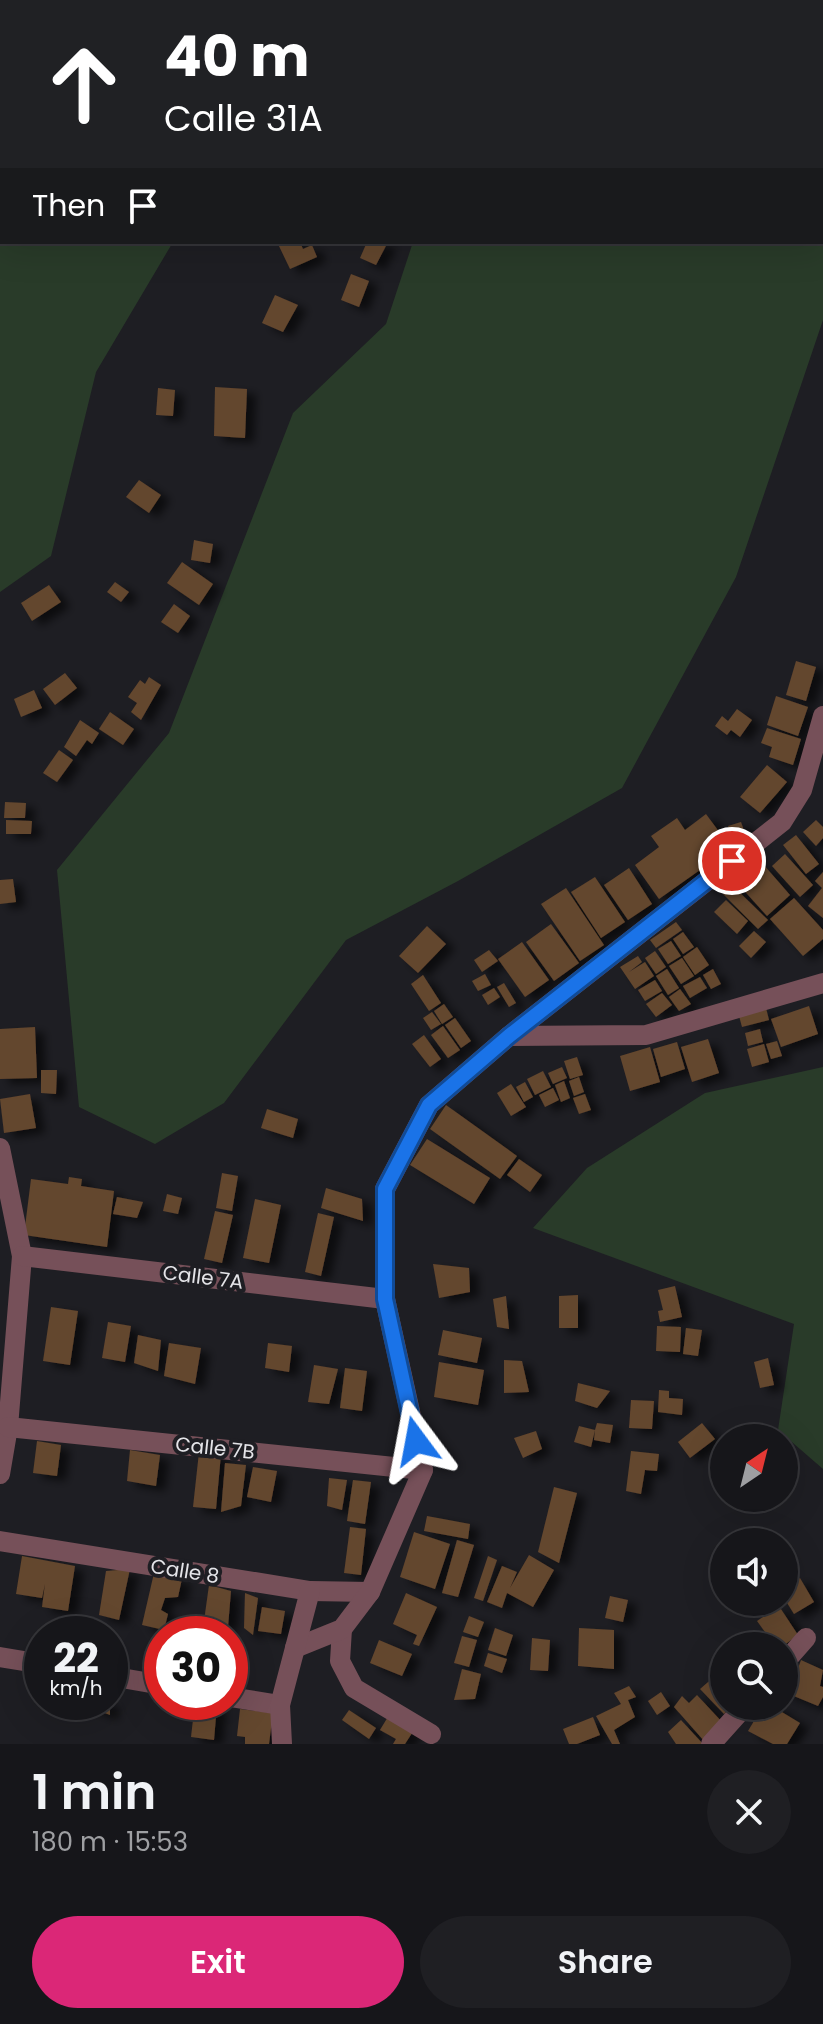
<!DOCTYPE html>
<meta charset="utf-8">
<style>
body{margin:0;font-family:Poppins,sans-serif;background:#1f1f23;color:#f1f3f6;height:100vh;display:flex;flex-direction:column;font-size:30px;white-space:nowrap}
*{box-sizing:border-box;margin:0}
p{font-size:26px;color:#9e9fa2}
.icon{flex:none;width:44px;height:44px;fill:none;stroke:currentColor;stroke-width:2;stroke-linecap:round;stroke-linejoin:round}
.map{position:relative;height:1744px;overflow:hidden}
.panel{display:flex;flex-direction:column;background:#16161a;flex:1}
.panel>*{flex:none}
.banner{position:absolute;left:0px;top:0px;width:824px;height:244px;box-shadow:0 8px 32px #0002,0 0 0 2px #353539;background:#202124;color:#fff;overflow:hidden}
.needle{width:52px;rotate:35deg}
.tools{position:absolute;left:710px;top:1424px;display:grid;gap:16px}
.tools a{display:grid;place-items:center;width:88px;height:88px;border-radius:50%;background:#16161a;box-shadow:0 8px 32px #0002,0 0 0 2px #353539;font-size:40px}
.speed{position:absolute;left:24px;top:1616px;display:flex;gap:16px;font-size:40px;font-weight:700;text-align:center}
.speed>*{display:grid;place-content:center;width:104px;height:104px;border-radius:50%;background:#16161a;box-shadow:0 8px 32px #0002,0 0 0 2px #353539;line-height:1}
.speed small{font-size:20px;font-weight:400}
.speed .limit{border:12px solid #d22;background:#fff;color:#111}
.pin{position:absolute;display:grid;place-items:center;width:68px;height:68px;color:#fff;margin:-34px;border:4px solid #fff;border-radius:50%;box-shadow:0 2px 8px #0007}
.me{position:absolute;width:88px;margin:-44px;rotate:347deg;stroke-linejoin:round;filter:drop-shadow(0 0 6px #0008)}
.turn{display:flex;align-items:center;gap:28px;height:168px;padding:0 32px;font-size:36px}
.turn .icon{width:104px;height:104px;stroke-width:2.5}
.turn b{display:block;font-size:56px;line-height:68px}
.then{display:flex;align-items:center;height:76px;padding:0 32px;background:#0003;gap:16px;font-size:30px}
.round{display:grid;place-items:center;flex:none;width:84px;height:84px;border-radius:42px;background:#1f1f23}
.summary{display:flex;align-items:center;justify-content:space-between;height:136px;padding:0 32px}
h1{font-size:48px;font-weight:600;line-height:60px}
.primary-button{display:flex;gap:16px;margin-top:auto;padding:16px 32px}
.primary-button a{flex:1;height:92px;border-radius:48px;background:#db2777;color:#fff;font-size:32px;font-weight:600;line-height:92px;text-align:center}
.primary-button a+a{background:#1f1f23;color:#f1f3f6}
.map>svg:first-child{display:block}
.green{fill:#293b29}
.building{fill:#64462d;filter:url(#shadow)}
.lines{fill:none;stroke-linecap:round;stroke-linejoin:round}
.minor{stroke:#765059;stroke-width:20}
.route-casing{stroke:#114b97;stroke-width:20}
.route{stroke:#1a73e8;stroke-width:14}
.labels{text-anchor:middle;stroke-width:8;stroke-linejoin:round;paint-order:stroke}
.street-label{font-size:20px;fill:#e4e4e8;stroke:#1e1e23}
</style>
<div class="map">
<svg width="823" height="1744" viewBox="0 0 823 1744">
<defs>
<filter id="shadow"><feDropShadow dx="9" dy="5" stdDeviation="4" flood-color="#0009"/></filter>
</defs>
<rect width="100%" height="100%" fill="#1e1e23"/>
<!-- green -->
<g class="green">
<path d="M0 0H823V320L736 577 622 788 458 881 346 940 224 1103 155 1144 79 1107 57 870 169 733 293 413 386 324 413 242H822V2H2V242H173L96 372 51 556 0 592Z"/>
<path d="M823 1067V1469L778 1430 794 1324 533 1228 587 1168 705 1093Z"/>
</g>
<!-- building -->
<g class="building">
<path d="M283 242H300L303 249 312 245 317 257 290 269 278 244Z"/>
<path d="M367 242H388L376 265 360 258Z"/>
<path d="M351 274 369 281 359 307 341 300Z"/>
<path d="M275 295 298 305 283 332 262 323Z"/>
<path d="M215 387 247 389 245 438 214 436Z"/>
<path d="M158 388 175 390 173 416 156 415Z"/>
<path d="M139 480 161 495 149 513 126 497Z"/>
<path d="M194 540 213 544 210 563 191 560Z"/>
<path d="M182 562 213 584 199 605 167 583Z"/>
<path d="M115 582 129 592 121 602 107 592Z"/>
<path d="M49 585 61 602 32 621 21 603Z"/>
<path d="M174 604 190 616 178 633 161 622Z"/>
<path d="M796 661 816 667 806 701 786 695Z"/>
<path d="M65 673 77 688 55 705 43 689Z"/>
<path d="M149 677 161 685 141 720 131 712 137 703 128 697 140 680 145 684Z"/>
<path d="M34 690 42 708 21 717 14 699Z"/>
<path d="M776 696 808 707 798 736 767 725Z"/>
<path d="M737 709 752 720 740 737 731 730 727 735 715 726 722 716 728 721Z"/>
<path d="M110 712 134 729 123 745 99 729Z"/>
<path d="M80 720 99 733 92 744 87 740 76 756 64 747Z"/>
<path d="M767 728 801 739 793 765 769 757 772 747 761 743Z"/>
<path d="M59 750 73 760 57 782 43 773Z"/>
<path d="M767 765 787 782 760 813 740 797Z"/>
<path d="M5 802 26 803 25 818H4Z"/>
<path d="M706 814 731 848 659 899 635 865 659 847 651 836 677 818 685 830Z"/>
<path d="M6 820 32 821 31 834H6Z"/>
<path d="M816 820 823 827V838L816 846 803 832Z"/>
<path d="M741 822 746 836 734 840 728 826Z"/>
<path d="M796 835 819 864 806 874 783 845Z"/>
<path d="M785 854 813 885 800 897 772 866Z"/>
<path d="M763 864 790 895 767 916 739 885Z"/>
<path d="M629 868 652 904 628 920 604 885Z"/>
<path d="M823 872V918L808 906 822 888 815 881Z"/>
<path d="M595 877 625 922 601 938 571 892Z"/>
<path d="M13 879 16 902 0 904V880Z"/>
<path d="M732 885 768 920 758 929 723 894Z"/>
<path d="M566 888 604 945 580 961 541 904Z"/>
<path d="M794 898 823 930V939L803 956 770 919Z"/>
<path d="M726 900 748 921 737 934 714 912Z"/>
<path d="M676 922 682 930 656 948 650 940Z"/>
<path d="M551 924 579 963 554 981 526 942Z"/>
<path d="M427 926 446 944 418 973 399 956Z"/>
<path d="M754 931 766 942 751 958 739 946Z"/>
<path d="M683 932 694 947 683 954 673 939Z"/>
<path d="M671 941 681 956 668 964 658 949Z"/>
<path d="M522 942 549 980 525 997 498 959Z"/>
<path d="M697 947 709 965 695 975 683 957Z"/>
<path d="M489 950 498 961 482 972 474 960Z"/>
<path d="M655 951 666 967 656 974 645 958Z"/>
<path d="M638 956 642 962 629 972 645 962 654 976 635 989 620 967Z"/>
<path d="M682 958 694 976 681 984 669 966Z"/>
<path d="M667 969 679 988 668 995 656 976Z"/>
<path d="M713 969 721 984 711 989 703 975Z"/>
<path d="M485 974 491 985 478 991 472 981Z"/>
<path d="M423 975 441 1003 429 1011 411 984Z"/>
<path d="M700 977 707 988 690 998 683 986Z"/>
<path d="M655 980 662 991 645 1001 638 990Z"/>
<path d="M504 983 516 1003 509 1007 497 987Z"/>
<path d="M494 988 500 997 488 1005 482 995Z"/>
<path d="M680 989 691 1004 679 1011 669 997Z"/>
<path d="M662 993 672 1005 656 1017 646 1004Z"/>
<path d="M444 1004 453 1017 442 1024 434 1011Z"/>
<path d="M809 1006 818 1034 781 1047 771 1019Z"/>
<path d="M766 1008 769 1020 742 1027 739 1016Z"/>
<path d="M432 1012 441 1024 431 1030 423 1018Z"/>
<path d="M455 1018 471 1041 461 1048 445 1025Z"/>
<path d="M443 1026 460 1050 448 1058 431 1035Z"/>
<path d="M35 1027 37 1078 0 1079V1029Z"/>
<path d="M760 1029 763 1042 748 1046 745 1033Z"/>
<path d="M424 1035 441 1059 430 1067 412 1044Z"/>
<path d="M708 1039 719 1073 692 1082 681 1047Z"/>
<path d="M777 1041 782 1056 771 1059 766 1044Z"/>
<path d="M677 1042 685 1069 661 1077 653 1049Z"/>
<path d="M764 1044 769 1062 752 1067 747 1049Z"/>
<path d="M650 1047 660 1082 630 1091 620 1056Z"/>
<path d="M577 1057 583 1075 570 1079 564 1061Z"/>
<path d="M562 1067 567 1078 553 1084 548 1073Z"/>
<path d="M41 1070H57L56 1094 41 1093Z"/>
<path d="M543 1071 551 1087 535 1095 527 1079Z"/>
<path d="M579 1077 584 1092 574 1096 569 1081Z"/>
<path d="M564 1081 570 1098 561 1102 555 1085Z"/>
<path d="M525 1082 533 1097 524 1102 516 1087Z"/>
<path d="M511 1084 526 1107 511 1116 497 1093Z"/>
<path d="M553 1088 559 1100 545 1107 539 1095Z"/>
<path d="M30 1094 36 1128 4 1133 0 1099Z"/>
<path d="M585 1094 591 1110 579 1114 573 1098Z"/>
<path d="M446 1105 517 1156 500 1179 430 1129Z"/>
<path d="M267 1109 298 1119 293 1138 261 1128Z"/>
<path d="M427 1139 490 1178 474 1204 410 1165Z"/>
<path d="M519 1159 542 1175 530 1192 507 1175Z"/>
<path d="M222 1173 238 1176 232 1211 216 1208Z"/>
<path d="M69 1177 82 1179 81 1186 114 1191 107 1247 24 1235 31 1179 68 1184Z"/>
<path d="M326 1188 362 1199 363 1221 321 1208Z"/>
<path d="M167 1194 182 1198 178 1214 163 1211Z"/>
<path d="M117 1197 143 1202 137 1218 113 1214Z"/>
<path d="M255 1199 281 1205 269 1263 243 1258Z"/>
<path d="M215 1211 233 1215 222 1263 204 1259Z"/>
<path d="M318 1213 334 1217 321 1276 305 1272Z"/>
<path d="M433 1264 469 1268 470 1292 439 1298Z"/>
<path d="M675 1286 682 1317 660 1322 658 1311 663 1310 658 1290Z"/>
<path d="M578 1295V1328H559V1296Z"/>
<path d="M506 1296 509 1329 497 1327 493 1299Z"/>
<path d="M51 1307 78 1311 70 1365 43 1361Z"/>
<path d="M108 1322 131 1326 125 1362 102 1358Z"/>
<path d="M657 1326 681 1327 680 1352 656 1351Z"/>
<path d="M686 1328 702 1330 698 1356 683 1354Z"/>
<path d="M443 1330 482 1338 477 1363 438 1355Z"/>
<path d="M138 1335 161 1340 158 1371 134 1363Z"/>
<path d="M169 1343 201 1348 195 1384 164 1376Z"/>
<path d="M268 1343 292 1346 289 1372 265 1368Z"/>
<path d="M768 1358 774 1385 760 1388 754 1362Z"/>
<path d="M504 1360 522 1361 529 1392 504 1393Z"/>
<path d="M439 1362 484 1370 478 1405 434 1397Z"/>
<path d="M314 1365 338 1369 329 1404 308 1402Z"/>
<path d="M345 1368 367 1371 362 1411 340 1408Z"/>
<path d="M578 1383 610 1391 597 1408 575 1401Z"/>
<path d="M659 1390 669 1391V1398L683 1399 682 1415 658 1412Z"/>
<path d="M631 1400 654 1401 652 1429 629 1428Z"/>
<path d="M597 1423 613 1425 610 1443 594 1440 595 1430 591 1447 574 1442 579 1426 595 1430Z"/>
<path d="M702 1423 715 1439 690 1458 678 1442Z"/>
<path d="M536 1431 542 1449 523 1458 514 1438Z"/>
<path d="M37 1441 61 1445 57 1476 33 1473Z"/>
<path d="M130 1450 160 1455 156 1486 127 1481Z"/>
<path d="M631 1451 659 1454 657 1471 645 1470 641 1494 626 1491Z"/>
<path d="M199 1452 221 1454 216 1509 193 1507Z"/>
<path d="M225 1463 246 1465 241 1506 221 1512Z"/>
<path d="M253 1467 277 1471 271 1502 247 1497Z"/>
<path d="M329 1478 347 1480 342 1510 327 1506Z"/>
<path d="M353 1480 371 1482 365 1524 347 1521Z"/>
<path d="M554 1487 577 1493 559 1563 538 1552Z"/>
<path d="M427 1516 470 1524 468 1539 424 1531Z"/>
<path d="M350 1527 366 1529 361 1575 344 1573Z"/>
<path d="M414 1532 450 1544 435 1589 400 1577Z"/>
<path d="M457 1540 474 1545 458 1597 442 1593Z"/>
<path d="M529 1555 554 1570 533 1607 507 1593 502 1608 487 1602 502 1566 517 1572 510 1588Z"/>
<path d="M22 1556 75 1566 68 1611 42 1607 45 1584 42 1598 16 1594Z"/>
<path d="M488 1556 497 1560 483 1601 474 1598Z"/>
<path d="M130 1569 119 1620 99 1615 106 1571Z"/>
<path d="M154 1573 182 1579 178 1597 165 1598 161 1610 168 1614 164 1630 142 1625Z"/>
<path d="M800 1578 814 1602 794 1614 784 1598V1587Z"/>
<path d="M209 1585 231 1591 228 1627 204 1621Z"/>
<path d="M245 1593 258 1598 253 1635 244 1628Z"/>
<path d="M406 1593 437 1607 419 1646 413 1644 417 1635 393 1624Z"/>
<path d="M610 1596 628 1600 623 1622 605 1618Z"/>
<path d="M779 1606 798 1635 783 1646H775L757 1621Z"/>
<path d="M262 1607 285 1611 281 1634 258 1631Z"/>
<path d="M469 1616 484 1622 478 1637 463 1632Z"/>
<path d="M495 1628 513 1635 506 1656 488 1650Z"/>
<path d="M579 1628 614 1630V1669L578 1666Z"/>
<path d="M462 1636 477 1640 469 1667 454 1663Z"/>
<path d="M532 1638 550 1640 548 1671 530 1670Z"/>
<path d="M379 1640 412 1654 402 1676 370 1663Z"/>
<path d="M488 1653 507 1659 502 1673 484 1666Z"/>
<path d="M801 1660 823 1670 820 1686 823 1687V1697L818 1706 784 1692 790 1671 796 1674Z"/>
<path d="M462 1669 481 1674 475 1699 454 1700Z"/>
<path d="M715 1676 724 1686V1706H731L724 1714 700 1689Z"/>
<path d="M629 1686 636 1697 628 1700 635 1717 614 1730 620 1744H612L596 1716 621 1704 614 1693Z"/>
<path d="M661 1692 670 1706 657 1715 648 1701Z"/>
<path d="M697 1695 723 1723 705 1742 674 1707 682 1696 689 1703Z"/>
<path d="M76 1702H110V1715Z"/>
<path d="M195 1702 217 1705 214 1740 191 1737Z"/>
<path d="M763 1706H772L800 1723 787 1744H773L748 1731Z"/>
<path d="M240 1709 273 1713 269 1744H245V1737L237 1736Z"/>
<path d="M349 1710 376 1728 369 1739 342 1720Z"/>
<path d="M389 1715 414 1730 405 1744H393L396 1739 380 1730Z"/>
<path d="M593 1717 600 1735 577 1744H569L563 1729Z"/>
<path d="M681 1720 703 1744H676L668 1732Z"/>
</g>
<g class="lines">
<!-- minor -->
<g class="minor">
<path d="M509 1036 646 1035 823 983"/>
<path d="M0 1148 22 1256 8 1427 0 1474"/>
<path d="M22 1256 385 1299"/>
<path d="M8 1427 423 1470"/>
<path d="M0 1541 310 1591 370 1592"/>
<path d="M342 1629 340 1661 354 1688 431 1734"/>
<path d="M295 1648 342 1629 370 1592 423 1470 385 1299V1189L429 1105 509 1036 782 822 802 790 823 716"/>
<path d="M0 1657 42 1664"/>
<path d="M784 1663 806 1638"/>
<path d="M110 1676 162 1685"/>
<path d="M230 1697 280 1705"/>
<path d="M282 1744 280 1705 310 1591"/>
<path d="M711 1744 745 1706"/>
</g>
</g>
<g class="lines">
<defs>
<path id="route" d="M416 1441 385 1299V1189L429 1105 509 1036 732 861"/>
</defs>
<!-- route casing -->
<use href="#route" class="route-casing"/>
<!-- route -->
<use href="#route" class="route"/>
</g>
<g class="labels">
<!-- street labels -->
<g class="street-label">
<text transform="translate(203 1277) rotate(7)" y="7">Calle 7A</text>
<text transform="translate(215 1448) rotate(6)" y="7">Calle 7B</text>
<text transform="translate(185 1571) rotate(9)" y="7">Calle 8</text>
</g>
</g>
</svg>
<div class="tools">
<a><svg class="needle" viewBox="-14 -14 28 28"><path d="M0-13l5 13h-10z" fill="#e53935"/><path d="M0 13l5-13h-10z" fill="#9e9fa2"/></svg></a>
<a><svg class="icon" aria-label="sound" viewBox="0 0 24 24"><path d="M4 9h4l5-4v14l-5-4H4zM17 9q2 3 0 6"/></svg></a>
<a><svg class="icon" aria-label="search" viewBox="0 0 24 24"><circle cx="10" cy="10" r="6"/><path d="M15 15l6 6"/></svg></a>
</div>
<div class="speed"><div>22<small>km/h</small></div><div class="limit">30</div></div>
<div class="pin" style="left:732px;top:861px;background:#d93025"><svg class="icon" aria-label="arrive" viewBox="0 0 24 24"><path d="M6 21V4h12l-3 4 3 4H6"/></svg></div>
<svg class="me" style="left:416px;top:1441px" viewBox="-20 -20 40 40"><path d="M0-17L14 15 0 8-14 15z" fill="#1a73e8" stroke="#fff" stroke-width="4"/></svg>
<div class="banner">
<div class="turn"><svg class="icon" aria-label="ahead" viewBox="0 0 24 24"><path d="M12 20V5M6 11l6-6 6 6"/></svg><div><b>40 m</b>Calle 31A</div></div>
<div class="then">Then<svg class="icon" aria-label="arrive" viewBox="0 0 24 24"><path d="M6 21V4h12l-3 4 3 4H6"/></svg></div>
</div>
</div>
<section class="panel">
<div class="summary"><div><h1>1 min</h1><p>180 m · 15:53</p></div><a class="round"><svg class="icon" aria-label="close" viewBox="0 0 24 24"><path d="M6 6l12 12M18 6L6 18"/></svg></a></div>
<div class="primary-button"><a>Exit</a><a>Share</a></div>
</section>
